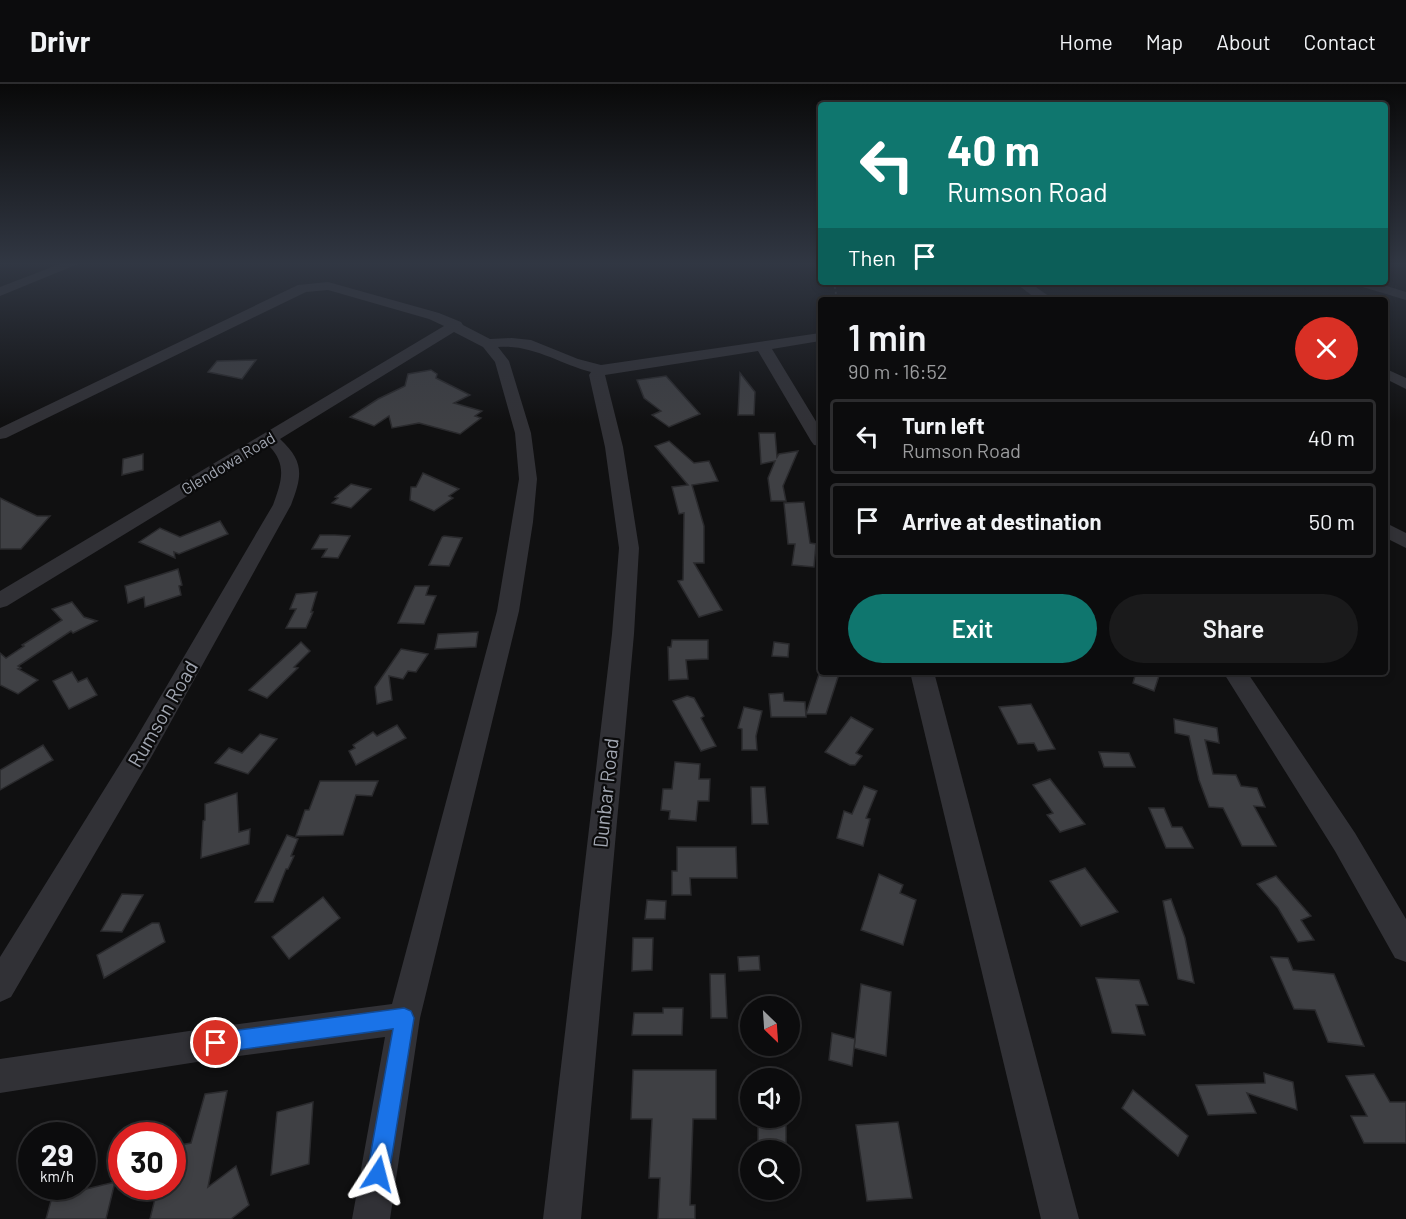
<!DOCTYPE html>
<meta charset="utf-8">
<style>
body{margin:0;font-family:Barlow,sans-serif;background:#1a1a1b;color:#f1f3f6;height:100vh;display:flex;flex-direction:column;font-size:22px;white-space:nowrap}
*{box-sizing:border-box;margin:0}
p{font-size:20px;color:#9a9b9d}
.icon{flex:none;width:33px;height:33px;fill:none;stroke:currentColor;stroke-width:2;stroke-linecap:round;stroke-linejoin:round}
.map{position:relative;flex:1;overflow:hidden}
.side{position:absolute;left:818px;top:213px;width:570px;height:378px;display:flex;flex-direction:column;background:#0c0c0d;border-radius:6px;box-shadow:0 3px 9px #0003,0 0 0 2px #2c2c2e}
.side>*{flex:none}
.guide{position:absolute;left:818px;top:18px;width:570px;height:183px;border-radius:6px;box-shadow:0 3px 9px #0003,0 0 0 2px #2c2c2e;background:#0f766e;color:#fff;overflow:hidden}
.needle{width:39px;rotate:155deg}
.fabs{position:absolute;left:740px;top:912px;display:grid;gap:12px}
.fabs a{display:grid;place-items:center;width:60px;height:60px;border-radius:50%;background:#0c0c0d;box-shadow:0 3px 9px #0003,0 0 0 2px #2c2c2e;font-size:30px}
.speed{position:absolute;left:18px;top:1038px;display:flex;gap:12px;font-size:30px;font-weight:700;text-align:center}
.speed>*{display:grid;place-content:center;width:78px;height:78px;border-radius:50%;background:#0c0c0d;box-shadow:0 3px 9px #0003,0 0 0 2px #2c2c2e;line-height:1}
.speed small{font-size:15px;font-weight:400}
.speed .limit{border:9px solid #d22;background:#fff;color:#111}
.pin{position:absolute;display:grid;place-items:center;width:51px;height:51px;color:#fff;margin:-26px;border:3px solid #fff;border-radius:50%;box-shadow:0 2px 6px #0007}
.me{position:absolute;width:66px;margin:-33px;rotate:9deg;stroke-linejoin:round;filter:drop-shadow(0 0 4px #0008)}
.turn{display:flex;align-items:center;gap:21px;height:126px;padding:0 30px;font-size:27px}
.turn .icon{width:78px;height:78px;stroke-width:2.5}
.turn b{display:block;font-size:42px;line-height:51px}
.then{display:flex;align-items:center;height:57px;padding:0 30px;background:#0003;gap:12px;font-size:22px}
.round{display:grid;place-items:center;flex:none;width:63px;height:63px;border-radius:32px;background:#1a1a1b}
.overview{display:flex;align-items:center;justify-content:space-between;height:102px;padding:0 30px}
h1{font-size:36px;font-weight:600;line-height:45px}
.primary-button{display:flex;gap:12px;margin-top:auto;padding:12px 30px}
.primary-button a{flex:1;height:69px;border-radius:36px;background:#0f766e;color:#fff;font-size:24px;font-weight:600;line-height:69px;text-align:center}
.primary-button a+a{background:#1a1a1b;color:#f1f3f6}
ul{padding:0;list-style:none}
li{display:flex;align-items:center;gap:18px;height:75px;margin:0 12px 9px;padding:0 18px;border:3px solid #2c2c2e;border-radius:6px}
li div{flex:1}
li b{display:block;font-size:22px}
li em{font-style:normal}
header{display:flex;align-items:center;gap:36px;box-sizing:border-box;height:84px;padding:0 30px;background:#0c0c0d;border-bottom:2px solid #2c2c2e}
header strong{font-size:28px}
nav{display:flex;gap:33px;margin-inline-start:auto;font-size:21px}
.map>svg:first-child{display:block}
.building{fill:#3f4044;stroke:#2a2a2d;stroke-width:1.5}
.lines{fill:none;stroke-linecap:round;stroke-linejoin:round}
.path{stroke:#37383c;stroke-width:2;stroke-dasharray:2 3;stroke-linecap:butt}
.minor{fill:#313136;fill-rule:evenodd}
.route{fill:#1a73e8;stroke:#114b97;stroke-width:1.5}
.labels{text-anchor:middle;stroke-width:4.5;stroke-linejoin:round;paint-order:stroke}
.far-street-label{font-size:16px;fill:#a1a6b1;stroke:#0b0b0c}
.street-label{font-size:20px;fill:#a1a6b1;stroke:#0b0b0c}
</style>
<header>
<strong>Drivr</strong>
<nav><a>Home</a><a>Map</a><a>About</a><a>Contact</a></nav>
</header>
<div class="map">
<svg width="1406" height="1135" viewBox="0 0 1406 1135">
<rect width="100%" height="100%" fill="#101011"/>
<!-- building -->
<g class="building">
<path d="M256 276 242 295 208 288 217 277Z"/>
<path d="M431 286 437 290 436 294 470 311 454 319 482 327 475 332 481 334 460 350 419 339 392 344 389 332 374 342 350 333 378 315 405 302 408 290Z"/>
<path d="M740 289 755 308 754 331H738Z"/>
<path d="M666 292 700 330 669 343 652 331 661 327 644 314 637 296Z"/>
<path d="M759 349H775L777 373 779 370 798 367 783 402 786 417H771L768 394 775 377 761 380Z"/>
<path d="M669 357 694 379 709 377 718 397 692 401 704 442V479H694L722 526 699 533 678 497 683 496 684 429 679 430 672 403 688 401 655 362Z"/>
<path d="M143 370V386L122 391 123 375Z"/>
<path d="M423 389 459 405 449 412 453 414 434 427 410 416 411 403H416Z"/>
<path d="M351 400 371 405 351 424 332 419 338 414 335 413Z"/>
<path d="M0 414 37 432H50L21 465H0Z"/>
<path d="M804 418 810 459 816 460 814 483 792 481 795 460H788L784 419Z"/>
<path d="M220 437 228 450 179 470 174 468 175 474 139 458 160 444 180 453Z"/>
<path d="M320 451H335L350 452 338 474 322 473 327 465H312Z"/>
<path d="M444 452 462 454 449 482 429 481 442 453Z"/>
<path d="M178 485 182 501 179 502 181 511 145 523 144 513 128 519 125 502Z"/>
<path d="M415 502H429L426 511 436 512 424 540 398 539Z"/>
<path d="M317 508 311 528H313L306 544H286L296 525H290L296 510Z"/>
<path d="M72 518 84 533 97 537 73 549 71 547 18 582 21 584 18 585 38 596 18 610 0 601V569L6 574 24 562 22 561 62 536 52 525Z"/>
<path d="M478 548 476 563 435 565 438 550Z"/>
<path d="M672 556H708V575L686 576 688 595 669 596 668 563H671Z"/>
<path d="M301 558 310 567 294 583 298 584 267 614 249 606Z"/>
<path d="M774 558 789 560 788 573 772 572Z"/>
<path d="M401 565 428 570 416 588 408 587 403 595 389 592 392 616 377 620 375 603Z"/>
<path d="M820 587 839 590 826 630H806Z"/>
<path d="M72 588 78 598 87 594 97 611 69 625 53 597Z"/>
<path d="M1136 588H1147L1159 592 1154 607 1133 599Z"/>
<path d="M783 609 784 617 805 618 806 633H771L769 610Z"/>
<path d="M687 612 694 614 704 632 701 634 716 662 701 667 673 617Z"/>
<path d="M1031 620 1055 665 1038 667 1034 659 1018 660 999 623Z"/>
<path d="M744 623 762 627 756 652 757 666H742V645L738 644Z"/>
<path d="M851 633 873 645 856 669 862 672 855 681H850L825 668Z"/>
<path d="M1174 635 1217 644 1219 659 1205 656 1213 690 1236 691 1241 702 1257 704 1265 723 1254 722 1276 762H1242L1223 724 1209 723 1199 696 1189 652 1175 649Z"/>
<path d="M397 641 406 654 356 681 349 667 355 664 353 661 373 648 377 652Z"/>
<path d="M260 650 277 655 248 690 215 679 229 664 242 669Z"/>
<path d="M43 661 53 676 0 706V686Z"/>
<path d="M1099 668 1129 669 1135 683H1104Z"/>
<path d="M675 678 700 680 699 695H710L709 717H698L696 737 669 735 670 727 661 726 663 705H672Z"/>
<path d="M1050 695 1085 740 1060 748 1047 731 1053 729 1033 701Z"/>
<path d="M320 697H378L372 712 356 711 343 751 296 752 305 726H309Z"/>
<path d="M864 702 877 707 866 734 870 735 863 762 837 754 844 727 852 730Z"/>
<path d="M751 703H765L768 740H752Z"/>
<path d="M237 709 239 748 250 745 249 760 201 774 203 737 205 736V720Z"/>
<path d="M1149 724H1164L1172 743H1182L1193 764H1166Z"/>
<path d="M287 751 298 755 291 772H294L288 785H286L273 818H255Z"/>
<path d="M677 763H736L737 794H690L691 811H672V787H677Z"/>
<path d="M1085 784 1118 828 1081 842 1050 797Z"/>
<path d="M879 790 903 801 900 809 916 816 903 861 861 846Z"/>
<path d="M1276 792 1311 832 1301 836 1314 856 1298 858 1278 824 1257 800Z"/>
<path d="M122 810 143 811 122 848 101 847Z"/>
<path d="M323 813 340 834 289 875 272 853Z"/>
<path d="M1171 815 1185 854 1194 899 1178 895 1163 817Z"/>
<path d="M647 816 666 817 665 835H645Z"/>
<path d="M152 839H159L165 858 104 894 97 871Z"/>
<path d="M633 854H653L652 886 632 887Z"/>
<path d="M759 872 760 886 739 887 738 873Z"/>
<path d="M1271 873 1288 874 1293 886 1334 890 1364 962 1328 958 1315 926 1294 925Z"/>
<path d="M710 890H725L727 934H711Z"/>
<path d="M1096 894 1139 896 1148 921H1136L1145 951 1112 949Z"/>
<path d="M861 900 891 908 886 972 854 964Z"/>
<path d="M663 924H683L682 951H632L634 929H663Z"/>
<path d="M832 949 855 955 852 982 829 976Z"/>
<path d="M633 986H716V1035H693L690 1121H695V1135H658L660 1094H649L652 1035H631Z"/>
<path d="M1264 989 1293 998 1297 1026 1247 1009 1256 1029 1208 1031 1196 1001 1265 999Z"/>
<path d="M1374 990 1390 1018H1406V1059H1364L1351 1032H1367L1346 992Z"/>
<path d="M1133 1006 1188 1052 1178 1072 1122 1024Z"/>
<path d="M227 1007 208 1103 236 1082 249 1121 231 1135H150L158 1102H172V1072L175 1062 191 1059 205 1010Z"/>
<path d="M313 1018 309 1080 271 1091 277 1028Z"/>
<rect x="758" y="1034" width="28" height="32"/>
<path d="M898 1038 912 1114 867 1117 856 1041Z"/>
<path d="M115 1098 106 1135H46L52 1113H55L58 1102H82V1106Z"/>
</g>
<g class="lines">
<!-- path -->
<path class="path" d="M834 198 837 216"/>
<!-- minor -->
<g class="minor">
<path d="M60 180H78L0 212V203Z"/>
<path d="M328 198 439 229 461 238 463 241 490 255 512 254 531 256 578 275 601 281 820 249V257L772 265 820 344V362L814 361 811 357 758 267 605 291 623 363 639 464 634 550 581 1135H543L612 550 619 464 605 363 589 291 591 288C560 280 532 260 498 263L509 277 531 349 537 395 533 438 519 527 420 934 390 1135H352L385 953 216 975 0 1009V975L216 943 392 920 497 527 519 395 515 349 495 278 483 263 454 248 280 355C305 378 302 392 291 421L153 670 11 913 0 918V873L135 656 273 421C281 399 288 381 269 362L7 522 0 524V507L444 242 429 235 328 206 306 208 6 354 0 355V344L298 201Z"/>
<path d="M1014 198H1029L1054 216H1038Z"/>
<path d="M1355 198H1374L1406 208V216L1356 201Z"/>
<path d="M1384 284 1406 294V305L1384 294Z"/>
<path d="M1384 438 1406 449V464L1384 453Z"/>
<path d="M910 588H934L1079 1135H1041Z"/>
<path d="M1223 588H1247L1355 749 1406 835V878L1395 874 1335 767Z"/>
</g>
</g>
<!-- sky -->
<linearGradient id="sky" x2="0" y2="1"><stop stop-color="#090909"/><stop offset="0.53" stop-color="#313743"/><stop offset="1" stop-color="#313743" stop-opacity="0"/></linearGradient>
<rect width="1406" height="339" fill="url(#sky)"/>
<!-- route -->
<path class="route" d="M404 924 411 927 414 934 389 1090 386 1098 378 1101 371 1098 367 1090 393 945 216 969 209 966 206 959 209 952 216 949Z"/>
<g class="labels">
<!-- far-street labels -->
<g class="far-street-label">
<text transform="translate(228 379) rotate(-31)" y="6">Glendowa Road</text>
</g>
<!-- street labels -->
<g class="street-label">
<text transform="translate(163 630) rotate(-60)" y="7">Rumson Road</text>
<text transform="translate(606 709) rotate(-84)" y="7">Dunbar Road</text>
</g>
</g>
</svg>
<div class="fabs">
<a><svg class="needle" viewBox="-14 -14 28 28"><path d="M0-13l5 13h-10z" fill="#e53935"/><path d="M0 13l5-13h-10z" fill="#9a9b9d"/></svg></a>
<a><svg class="icon" aria-label="sound" viewBox="0 0 24 24"><path d="M4 9h4l5-4v14l-5-4H4zM17 9q2 3 0 6"/></svg></a>
<a><svg class="icon" aria-label="search" viewBox="0 0 24 24"><circle cx="10" cy="10" r="6"/><path d="M15 15l6 6"/></svg></a>
</div>
<div class="speed"><div>29<small>km/h</small></div><div class="limit">30</div></div>
<div class="pin" style="left:216px;top:959px;background:#d93025"><svg class="icon" aria-label="arrive" viewBox="0 0 24 24"><path d="M6 21V4h12l-3 4 3 4H6"/></svg></div>
<svg class="me" style="left:378px;top:1090px" viewBox="-20 -20 40 40"><path d="M0-17L14 15 0 8-14 15z" fill="#1a73e8" stroke="#fff" stroke-width="4"/></svg>
<div class="guide">
<div class="turn"><svg class="icon" aria-label="left" viewBox="0 0 24 24"><path d="M17 20v-9H6M10 6l-5 5 5 5"/></svg><div><b>40 m</b>Rumson Road</div></div>
<div class="then">Then<svg class="icon" aria-label="arrive" viewBox="0 0 24 24"><path d="M6 21V4h12l-3 4 3 4H6"/></svg></div>
</div>
<section class="side">
<div class="overview"><div><h1>1 min</h1><p>90 m · 16:52</p></div><a class="round" style="background:#d93025;color:#fff"><svg class="icon" aria-label="close" viewBox="0 0 24 24"><path d="M6 6l12 12M18 6L6 18"/></svg></a></div>
<ul>
<li><svg class="icon" aria-label="left" viewBox="0 0 24 24"><path d="M17 20v-9H6M10 6l-5 5 5 5"/></svg><div><b>Turn left</b><p>Rumson Road</p></div><em>40 m</em></li>
<li><svg class="icon" aria-label="arrive" viewBox="0 0 24 24"><path d="M6 21V4h12l-3 4 3 4H6"/></svg><div><b>Arrive at destination</b></div><em>50 m</em></li>
</ul>
<div class="primary-button"><a>Exit</a><a>Share</a></div>
</section>
</div>
